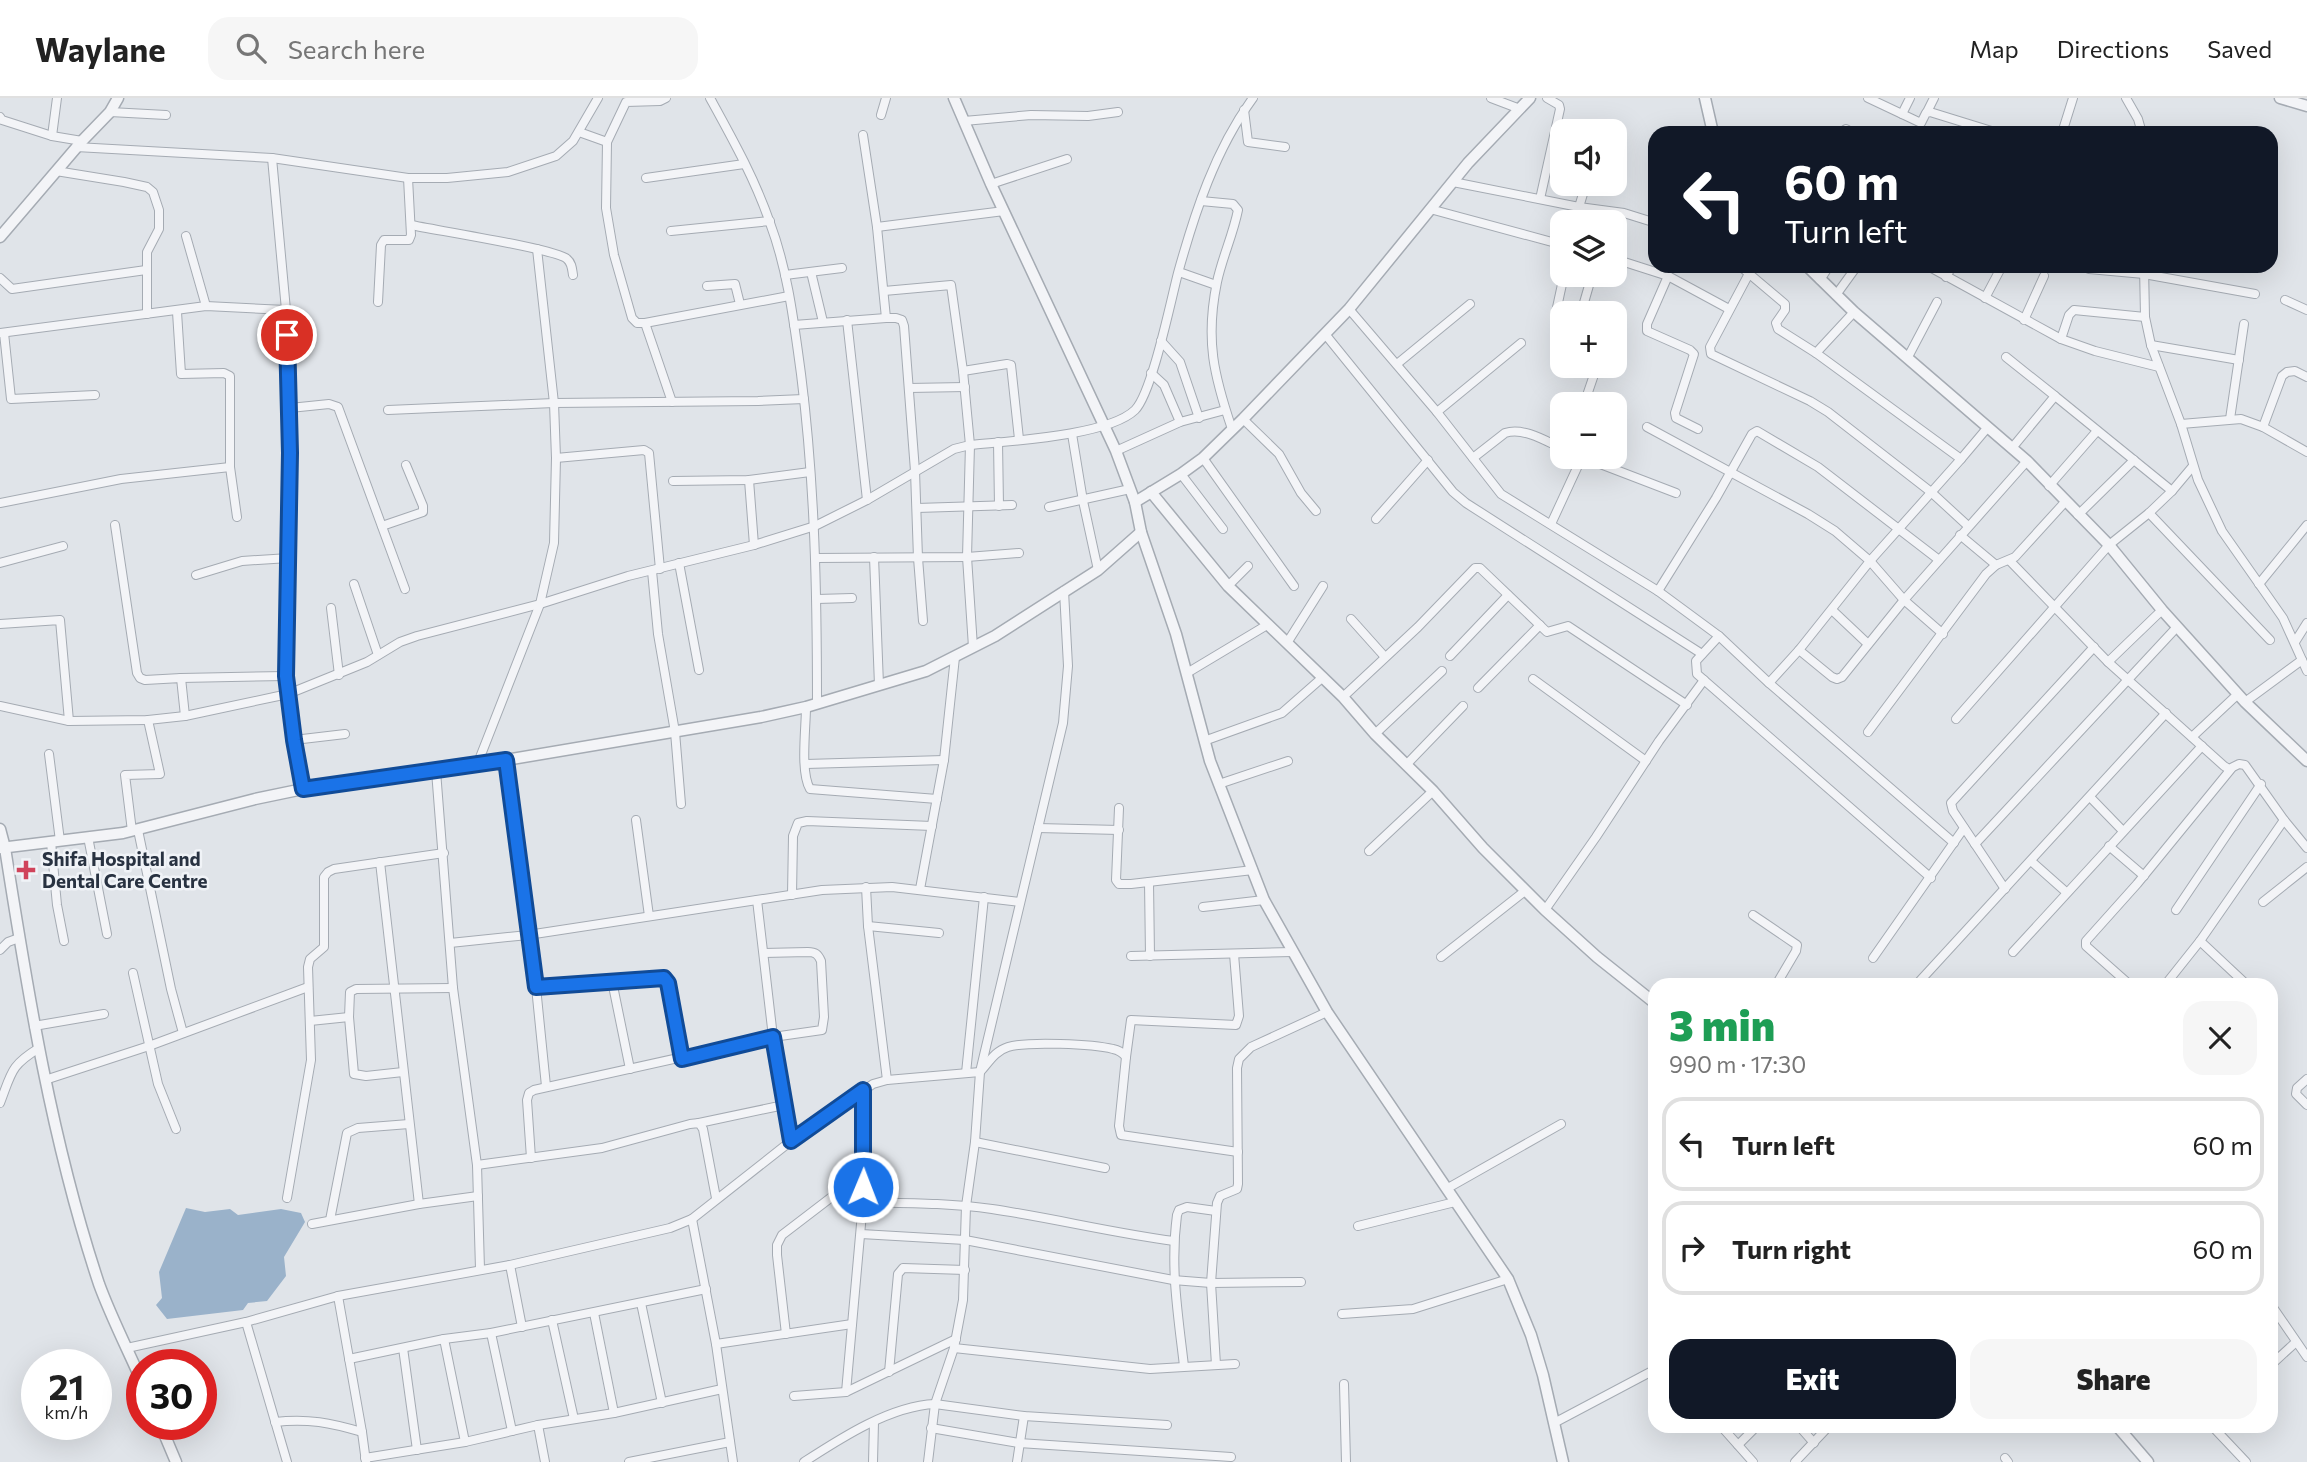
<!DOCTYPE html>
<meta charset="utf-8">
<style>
body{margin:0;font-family:Commissioner,sans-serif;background:#f6f6f6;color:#222;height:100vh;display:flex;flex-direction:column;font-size:26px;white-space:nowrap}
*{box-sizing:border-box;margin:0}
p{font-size:23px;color:#767676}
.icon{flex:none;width:38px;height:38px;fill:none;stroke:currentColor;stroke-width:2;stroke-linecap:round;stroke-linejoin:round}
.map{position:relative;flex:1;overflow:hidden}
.sheet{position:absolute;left:1648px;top:880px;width:630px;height:455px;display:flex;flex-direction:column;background:#fff;border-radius:21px;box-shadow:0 7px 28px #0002}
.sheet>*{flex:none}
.guide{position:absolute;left:1648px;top:28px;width:630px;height:147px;border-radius:21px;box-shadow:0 7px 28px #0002;background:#111827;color:#fff;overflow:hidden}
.controls{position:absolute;left:1550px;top:21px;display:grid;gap:14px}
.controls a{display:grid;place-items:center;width:77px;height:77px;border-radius:14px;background:#fff;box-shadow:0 7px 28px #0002;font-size:35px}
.speed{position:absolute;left:21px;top:1251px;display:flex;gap:14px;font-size:35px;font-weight:700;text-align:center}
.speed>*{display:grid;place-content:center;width:91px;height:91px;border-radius:50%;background:#fff;box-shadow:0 7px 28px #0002;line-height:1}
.speed small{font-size:18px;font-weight:400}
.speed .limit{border:10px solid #d22;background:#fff;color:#111}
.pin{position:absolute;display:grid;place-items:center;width:60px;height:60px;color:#fff;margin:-30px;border:4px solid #fff;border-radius:50%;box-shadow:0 2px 7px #0007}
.me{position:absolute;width:77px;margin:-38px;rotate:1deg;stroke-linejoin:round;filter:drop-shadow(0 0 5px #0008)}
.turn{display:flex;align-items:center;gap:24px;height:147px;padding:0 21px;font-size:32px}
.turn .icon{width:91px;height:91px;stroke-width:2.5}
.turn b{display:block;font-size:49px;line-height:60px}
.round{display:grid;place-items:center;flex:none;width:74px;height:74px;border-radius:21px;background:#f6f6f6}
.overview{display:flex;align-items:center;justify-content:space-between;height:119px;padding:0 21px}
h1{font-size:42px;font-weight:800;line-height:52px;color:#1e9e55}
.action{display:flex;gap:14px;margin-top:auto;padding:14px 21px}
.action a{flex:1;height:80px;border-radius:21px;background:#111827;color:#fff;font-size:28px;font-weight:800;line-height:80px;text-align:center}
.action a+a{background:#f6f6f6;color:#222}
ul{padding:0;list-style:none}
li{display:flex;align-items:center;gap:21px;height:94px;margin:0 14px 10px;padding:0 7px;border:4px solid #e0e0e0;border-radius:21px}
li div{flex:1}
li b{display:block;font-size:26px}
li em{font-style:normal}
header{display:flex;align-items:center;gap:42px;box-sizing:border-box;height:98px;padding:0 35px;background:#fff;border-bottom:2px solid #e0e0e0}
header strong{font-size:33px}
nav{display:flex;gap:38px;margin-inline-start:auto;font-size:24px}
.search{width:490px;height:63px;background:#f6f6f6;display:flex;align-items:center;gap:18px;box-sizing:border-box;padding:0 24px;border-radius:21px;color:#767676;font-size:26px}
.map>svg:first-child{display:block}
.water{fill:#9ab2ca}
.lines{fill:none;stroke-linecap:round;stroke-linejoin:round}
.minor-casing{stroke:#a5abb3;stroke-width:10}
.tertiary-casing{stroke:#a5abb3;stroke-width:13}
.minor{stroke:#f3f4f7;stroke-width:8}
.tertiary{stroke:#f3f4f7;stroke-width:10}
.route-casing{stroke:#114b97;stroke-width:18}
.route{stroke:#1a73e8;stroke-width:12}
.poi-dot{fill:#d0435a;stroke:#f0f3f7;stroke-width:2.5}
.labels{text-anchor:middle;stroke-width:5;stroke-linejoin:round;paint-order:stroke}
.poi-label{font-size:19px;font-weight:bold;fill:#283241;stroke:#f0f3f7;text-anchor:start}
</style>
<header>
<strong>Waylane</strong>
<div class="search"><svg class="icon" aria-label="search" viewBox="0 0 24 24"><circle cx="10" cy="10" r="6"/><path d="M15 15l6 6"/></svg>Search here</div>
<nav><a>Map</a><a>Directions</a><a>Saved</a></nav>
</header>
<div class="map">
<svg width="2307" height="1364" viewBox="0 0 2307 1364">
<rect width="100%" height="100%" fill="#e0e4e9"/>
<!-- water -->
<path class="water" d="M186 1110 205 1114 230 1111 238 1117 281 1111 301 1115 305 1124 284 1159 286 1178 267 1203 248 1205 243 1212 167 1221 156 1207 162 1200 159 1174Z"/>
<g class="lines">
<defs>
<g id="minor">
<path d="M666 0 660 3 626 4 607 44 606 110 614 157 632 220 637 225H645L789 198"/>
<path d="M710 0C732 40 755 81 770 125 788 173 794 225 801 276 815 386 817 495 817 606"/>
<path d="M1491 0 1520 11"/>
<path d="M1868 0 1921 25 1926 15 1930 14 1998 35"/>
<path d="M2126 0 2138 21 2142 35"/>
<path d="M1244 12 1248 44 1285 49"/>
<path d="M110 14 166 17"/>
<path d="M1927 14 1934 0"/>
<path d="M1902 16 1910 0"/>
<path d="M881 17 886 0"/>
<path d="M0 19 2 22 52 38 82 43"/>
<path d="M964 23 1031 17 1088 18 1118 14"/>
<path d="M579 34 607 44"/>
<path d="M1840 35 1846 31 1853 35"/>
<path d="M2062 35 2073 0"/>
<path d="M863 37 877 129 886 220"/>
<path d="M52 38 57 0"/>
<path d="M76 49 272 60 408 80H447L508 74 556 58 573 43 598 0"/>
<path d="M272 60 286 212 290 310 286 578 294 642 303 691"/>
<path d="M56 73 124 84 147 89 153 94 159 112V131L147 154V216"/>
<path d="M646 80 744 66"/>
<path d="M1453 84 1579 109 1624 115 1656 125"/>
<path d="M991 86 1067 61"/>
<path d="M1540 101 1560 11 1559 7 1547 0"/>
<path d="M1201 103 1233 106 1238 112C1233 137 1222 160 1217 184 1205 242 1214 278 1232 331"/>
<path d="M1579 109 1586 86"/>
<path d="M1430 111 1563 147"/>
<path d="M411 127C434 132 557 151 567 161 572 165 572 171 573 177"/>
<path d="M877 129 1004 113"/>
<path d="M671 133 770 123"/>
<path d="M186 138 206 208"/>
<path d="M1615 161 1668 178 1729 211"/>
<path d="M1740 168 1785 206V212L1776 225 1778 231 1816 255 1961 361 1870 463 1799 552 1769 585"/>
<path d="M1753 168 1710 249 1711 256 1810 303 1828 314 1931 394 1968 428"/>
<path d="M1928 168 2061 241 2095 253 2159 269"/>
<path d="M2144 168 2145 219 2151 247 2181 326 2198 382 2222 433 2283 520 2307 573"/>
<path d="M2089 171 2144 176 2255 196"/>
<path d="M811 174 823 224"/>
<path d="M1179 174 1216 187"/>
<path d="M785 177 842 170"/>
<path d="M1668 178 1647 226V233L1690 252 1694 256 1675 315 1676 320 1698 331"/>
<path d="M1946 179 1952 168"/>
<path d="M0 180 12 191 146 172"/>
<path d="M1820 182 1829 168"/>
<path d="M707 188 735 186 740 206"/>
<path d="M884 193 951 187 963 273 970 347 967 459 973 549"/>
<path d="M1836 197 1857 168"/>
<path d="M1985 200 2002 168"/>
<path d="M2285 202 2307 212"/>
<path d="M378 204 381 147 384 142H409L411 137 408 80"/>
<path d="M1349 211 1437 314 1501 396 1658 493 1719 538 1769 585 1954 745"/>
<path d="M177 214 181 276 224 275 230 278V369L237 419"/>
<path d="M1556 214 1564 177"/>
<path d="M1581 215 1592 177"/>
<path d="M847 222 867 402"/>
<path d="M2024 222 2044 178"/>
<path d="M645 225 672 304"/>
<path d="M794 227 886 220H896L902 222 904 228 915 373 918 460 923 523"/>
<path d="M0 235 206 208 286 212"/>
<path d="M4 235 11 301 95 297"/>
<path d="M1325 236 1453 394 1466 405 1702 556"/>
<path d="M2061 241 2069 217 2074 212 2145 219"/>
<path d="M1161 243 1180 264 1199 320"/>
<path d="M2151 247 2239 262"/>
<path d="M1816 255 1854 214"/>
<path d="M1908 259 1937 204"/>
<path d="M2006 259 2055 298 2012 350"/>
<path d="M1397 266 1470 206"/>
<path d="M963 273 1007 266 1011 267 1019 341"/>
<path d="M1151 275 1164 287 1180 324"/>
<path d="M909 290 965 289"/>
<path d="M2055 298 2172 393"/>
<path d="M1584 306 1597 268"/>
<path d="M290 310 329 306 338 309 405 491"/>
<path d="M388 312 554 305 758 303 804 301"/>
<path d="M1437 314 1521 245"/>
<path d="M1243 321 1279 356 1301 395 1316 413"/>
<path d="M2230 321 2244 226"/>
<path d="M2181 326 2241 321 2263 329 2307 354"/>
<path d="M1647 329 1808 416 1835 433 1870 463 1904 502 1943 536"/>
<path d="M2263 329 2282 278 2287 274 2295 273 2307 279"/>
<path d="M1072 336 1083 403 1098 472"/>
<path d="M998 344 999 408"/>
<path d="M1116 353 1180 324 1225 312"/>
<path d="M1582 359 1676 395"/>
<path d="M556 360 644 352 649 355 660 471"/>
<path d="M1203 360 1294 488"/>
<path d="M1473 360 1505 335C1524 329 1546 343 1563 351"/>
<path d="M1961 361 1988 329"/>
<path d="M1181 376 1223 431"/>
<path d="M749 382 754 447"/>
<path d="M673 383 749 382 810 374"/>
<path d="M2049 388 2097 333"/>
<path d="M0 405 121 381 230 369"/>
<path d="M1049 409 1130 391"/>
<path d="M917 410 1012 407"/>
<path d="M2149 415 2270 542"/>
<path d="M2078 417 2134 362"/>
<path d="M1376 421 1428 362"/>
<path d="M1551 426 1582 359"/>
<path d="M115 427 137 575 140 580 145 582 181 580 185 618"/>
<path d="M382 428 423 414V408L406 367"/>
<path d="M1960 437 1996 467"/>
<path d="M874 459 879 587"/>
<path d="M816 460 967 459 1019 455"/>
<path d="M2010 463 2108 564 2224 668 2229 671 2239 666 2245 667 2284 722 2307 750"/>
<path d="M0 465 63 448"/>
<path d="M679 465 699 572"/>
<path d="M652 473 658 536 675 634 681 706"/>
<path d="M196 477 242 463 289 460"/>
<path d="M354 486 378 557"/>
<path d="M2259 486 2307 427"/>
<path d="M1228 488 1248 468"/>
<path d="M1658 493 1716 400 1752 336 1757 333 1818 369 1939 462"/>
<path d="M817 501 852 500"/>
<path d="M331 510 339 577"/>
<path d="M1832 512 1868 546"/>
<path d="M1351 521 1385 559"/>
<path d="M0 526 60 522 69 623"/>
<path d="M1719 538 1696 563 1697 576 1931 780"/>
<path d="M2295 544 2307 525"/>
<path d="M1287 545 1323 488"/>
<path d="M1799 552 1832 579 1837 581 1842 579 1904 502 2027 363"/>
<path d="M1450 558 1508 497"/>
<path d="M2108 564 2162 512"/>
<path d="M1187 575 1267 527"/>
<path d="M181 580 286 578"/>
<path d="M1533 581 1646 663"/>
<path d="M1478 590 1540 527"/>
<path d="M1343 599 1418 529 1475 470H1480L1547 534 1568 528 1687 607"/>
<path d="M2245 604 2302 562"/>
<path d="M0 608 69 623 148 622 185 618 288 596 367 564 400 544 417 538 540 506 628 478 754 447 815 428 867 402 954 351 970 347C1008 343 1108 338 1135 312 1152 295 1171 202 1178 175 1195 114 1215 52 1253 0"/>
<path d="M806 609C806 630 800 674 810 691L937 701"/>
<path d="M1956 621 2109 447 2149 415 2172 393 2193 368"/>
<path d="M1868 634 1986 476 1996 467 2015 459 2065 404"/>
<path d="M1375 636 1442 573"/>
<path d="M2192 639 2238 596"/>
<path d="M294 642 345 636"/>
<path d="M1204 643 1282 615 1323 579"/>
<path d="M49 656 60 743"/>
<path d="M506 662 536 889 546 988"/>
<path d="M806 666 944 662"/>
<path d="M477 667 540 506 554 445 556 360 554 305 537 151"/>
<path d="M1406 667 1463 608"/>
<path d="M436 673 453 890 477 1067 480 1171"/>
<path d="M1219 686 1288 663"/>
<path d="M2090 699 2123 733"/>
<path d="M1119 710 1116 782 1119 786H1131L1253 772"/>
<path d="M636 722 649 818"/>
<path d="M1038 730 1119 732"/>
<path d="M138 732 171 891 183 935"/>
<path d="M132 733 125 677 160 676 148 622"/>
<path d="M88 739 107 836"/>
<path d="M51 744 57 807 64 843"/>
<path d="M1975 746 2177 529"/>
<path d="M2109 748 2144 778"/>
<path d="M1369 753 1433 693"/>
<path d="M2031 763 2066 794"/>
<path d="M380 764 419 1106"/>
<path d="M1149 784 1150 858"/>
<path d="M866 789 868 828 887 982"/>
<path d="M920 791 944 662 955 559"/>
<path d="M2005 791 1953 713 1951 705 2094 549"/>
<path d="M792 797 793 738 798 725 807 723 932 728"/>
<path d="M757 802 773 939 791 1043"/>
<path d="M2263 804 2307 769"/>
<path d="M1203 809 1264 802"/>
<path d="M1545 812 1596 739 1659 643 1704 582"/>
<path d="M2176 812 2261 686"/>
<path d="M1753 817 1797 847 1796 853 1776 887"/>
<path d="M868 828 939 835"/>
<path d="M2200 843 2247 887"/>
<path d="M450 845 528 837 822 792 892 789 1020 804"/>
<path d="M0 852 8 844 19 840"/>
<path d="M2013 854 2202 648"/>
<path d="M1131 858 1292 854"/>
<path d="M1441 859 1525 793"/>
<path d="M1873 860 1964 730"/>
<path d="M133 875 158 986 176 1031"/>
<path d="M612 883 630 971"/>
<path d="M1918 885 2166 615"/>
<path d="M2130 887 2086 848V843L2137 786 2231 671"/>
<path d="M2165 887 2200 843 2284 722"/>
<path d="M536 889 664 879 669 885 682 961"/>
<path d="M310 923 349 919"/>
<path d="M34 928 104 916"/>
<path d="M1126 959 1131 922 1236 927 1239 918 1234 856"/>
<path d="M403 974 366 978 354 976 349 919 350 894 356 891 453 890"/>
<path d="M966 975 984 799"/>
<path d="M2307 981 2297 990 2296 996 2307 1007"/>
<path d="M45 982 149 948 308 889"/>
<path d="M0 1005C12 974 10 968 39 950"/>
<path d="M699 1025 784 1007"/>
<path d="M975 1044 1105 1070"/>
<path d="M531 1060 527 1002 529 995 534 992 773 939 822 932 824 919 821 863C818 856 815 854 808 854L764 855"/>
<path d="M477 1067 602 1050 690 1026 699 1025 703 1031 716 1100"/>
<path d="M1448 1090 1561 1026"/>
<path d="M287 1100 311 962 308 869 310 861 324 849V779L328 774 334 771 444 755"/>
<path d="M863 1104C906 1105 950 1105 992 1111 1053 1120 1113 1135 1174 1143"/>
<path d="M692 1121 716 1246 733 1364"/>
<path d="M330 1122 347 1035 358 1030 409 1026"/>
<path d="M312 1126 419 1106 478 1098"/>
<path d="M1358 1128 1455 1104"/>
<path d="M861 1136 965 1142 1173 1182 1211 1185 1301 1184"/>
<path d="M510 1167 522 1229"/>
<path d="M338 1198 362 1334 366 1364"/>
<path d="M641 1205 662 1305"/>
<path d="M2272 1208 2307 1259"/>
<path d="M594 1215 614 1315"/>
<path d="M1342 1216 1413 1211 1508 1181"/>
<path d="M552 1222 574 1321"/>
<path d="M246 1224 287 1364"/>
<path d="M491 1235 512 1333"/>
<path d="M786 1236 777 1157V1147L782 1137 863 1075"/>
<path d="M444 1241 465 1344"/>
<path d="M716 1246 852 1226"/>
<path d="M127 1250 246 1224 338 1198 510 1167 670 1130 692 1121 791 1043 873 986 887 982 980 974C989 964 995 953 1008 949 1027 943 1093 946 1113 951 1119 952 1122 954 1126 959L1119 1028 1121 1037 1238 1054"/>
<path d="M403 1250 417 1352"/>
<path d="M954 1250 1150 1271 1235 1266"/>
<path d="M349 1261 444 1241 491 1235 706 1191"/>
<path d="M2272 1266 2296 1244"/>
<path d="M1216 1267 1211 1185 1217 1105 1220 1098 1237 1091 1238 1086 1237 970 1239 961 1251 949 1327 914"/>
<path d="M1184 1268C1178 1216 1170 1170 1177 1117L1179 1112 1187 1109 1216 1113"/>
<path d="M889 1274 898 1176 903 1170 965 1172"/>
<path d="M1344 1286 1346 1364"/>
<path d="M846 1294 863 1104V992"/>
<path d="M794 1298 846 1294 956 1241"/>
<path d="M275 1324C308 1320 331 1325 362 1334"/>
<path d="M1554 1325 1656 1271"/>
<path d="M538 1327 545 1364"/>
<path d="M1721 1328 1753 1364"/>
<path d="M1799 1328 1814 1345"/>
<path d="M2212 1328 2246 1364"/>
<path d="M931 1330 1019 1345 1231 1359"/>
<path d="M1738 1347 1757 1328"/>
<path d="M365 1360 465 1344 538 1327 614 1315 722 1291"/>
<path d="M2005 1360 2008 1364"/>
<path d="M629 1364 730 1344"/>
<path d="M804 1364C841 1340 890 1308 935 1306L1024 1318 1167 1327"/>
<path d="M873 1364 874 1324"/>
<path d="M928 1364 935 1306 954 1250 963 1202 966 1108 975 1044 980 974 1063 625 1068 568 1064 493"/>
<path d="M1017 1364 1024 1318"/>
<path d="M1795 1364 1829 1328"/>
</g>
<g id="tertiary">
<path d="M954 0 991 86 1116 353 1135 404 1141 434 1176 536 1210 663 1264 802 1327 914 1508 1181 1531 1237 1543 1277 1563 1364"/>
<path d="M1705 0 1713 35"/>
<path d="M2280 0 2307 8"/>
<path d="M0 139 82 43 110 14 118 0"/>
<path d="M1807 168 1854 214 2027 363 2109 447 2162 512 2245 604 2307 663"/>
<path d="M1151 394 1228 488 1343 599 1375 636 1433 693 1483 750 1545 812 1597 859 1656 906"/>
<path d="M1135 404 1181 376 1203 360 1243 321 1349 211 1468 65 1530 0"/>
<path d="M0 731 5 750C28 896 52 1045 99 1186 111 1219 128 1252 142 1284"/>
<path d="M0 750 123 735 255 701 303 691 506 662 761 619 806 609 926 573 995 538 1098 472 1141 434"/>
<path d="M160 1326 176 1364"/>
<path d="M2117 1328 2148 1364"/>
</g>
</defs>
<!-- minor casing -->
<use href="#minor" class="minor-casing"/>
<!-- tertiary casing -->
<use href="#tertiary" class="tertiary-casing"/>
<!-- minor -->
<use href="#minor" class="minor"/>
<!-- tertiary -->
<use href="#tertiary" class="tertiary"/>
</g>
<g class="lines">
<defs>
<path id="route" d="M287 237 290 355 286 578 294 642 303 691 506 662 536 889 664 880 668 885 682 961 773 939 791 1043 863 992V1089"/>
</defs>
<!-- route casing -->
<use href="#route" class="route-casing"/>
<!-- route -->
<use href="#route" class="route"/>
</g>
<!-- markers -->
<path class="poi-dot" d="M22.5 761.5h7v7h7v7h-7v7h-7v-7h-7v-7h7z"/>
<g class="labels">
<!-- poi labels -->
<g class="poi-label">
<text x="42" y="768">Shifa Hospital and<tspan x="42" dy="22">Dental Care Centre</tspan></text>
</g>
</g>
</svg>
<div class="controls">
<a><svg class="icon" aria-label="sound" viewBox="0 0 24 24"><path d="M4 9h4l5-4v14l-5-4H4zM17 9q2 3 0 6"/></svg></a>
<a><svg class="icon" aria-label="layers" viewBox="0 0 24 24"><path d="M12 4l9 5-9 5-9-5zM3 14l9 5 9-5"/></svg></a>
<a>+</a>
<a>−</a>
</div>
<div class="speed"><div>21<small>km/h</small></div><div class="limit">30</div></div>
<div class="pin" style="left:287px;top:237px;background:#d93025"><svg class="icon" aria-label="arrive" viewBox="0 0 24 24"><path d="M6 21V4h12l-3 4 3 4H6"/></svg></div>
<svg class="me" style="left:863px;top:1089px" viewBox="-20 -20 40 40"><circle r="17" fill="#1a73e8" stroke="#fff" stroke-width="3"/><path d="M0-11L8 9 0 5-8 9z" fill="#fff"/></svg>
<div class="guide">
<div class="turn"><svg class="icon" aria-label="left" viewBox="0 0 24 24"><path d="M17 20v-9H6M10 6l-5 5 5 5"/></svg><div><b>60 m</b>Turn left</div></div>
</div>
<section class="sheet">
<div class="overview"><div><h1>3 min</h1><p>990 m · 17:30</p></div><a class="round"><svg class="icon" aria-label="close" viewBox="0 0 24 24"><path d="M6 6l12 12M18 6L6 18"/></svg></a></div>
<ul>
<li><svg class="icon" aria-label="left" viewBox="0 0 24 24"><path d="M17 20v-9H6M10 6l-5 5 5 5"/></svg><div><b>Turn left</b></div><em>60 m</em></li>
<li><svg class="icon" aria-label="right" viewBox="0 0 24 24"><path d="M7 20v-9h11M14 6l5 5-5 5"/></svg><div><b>Turn right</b></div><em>60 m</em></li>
</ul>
<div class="action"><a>Exit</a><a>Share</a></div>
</section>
</div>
